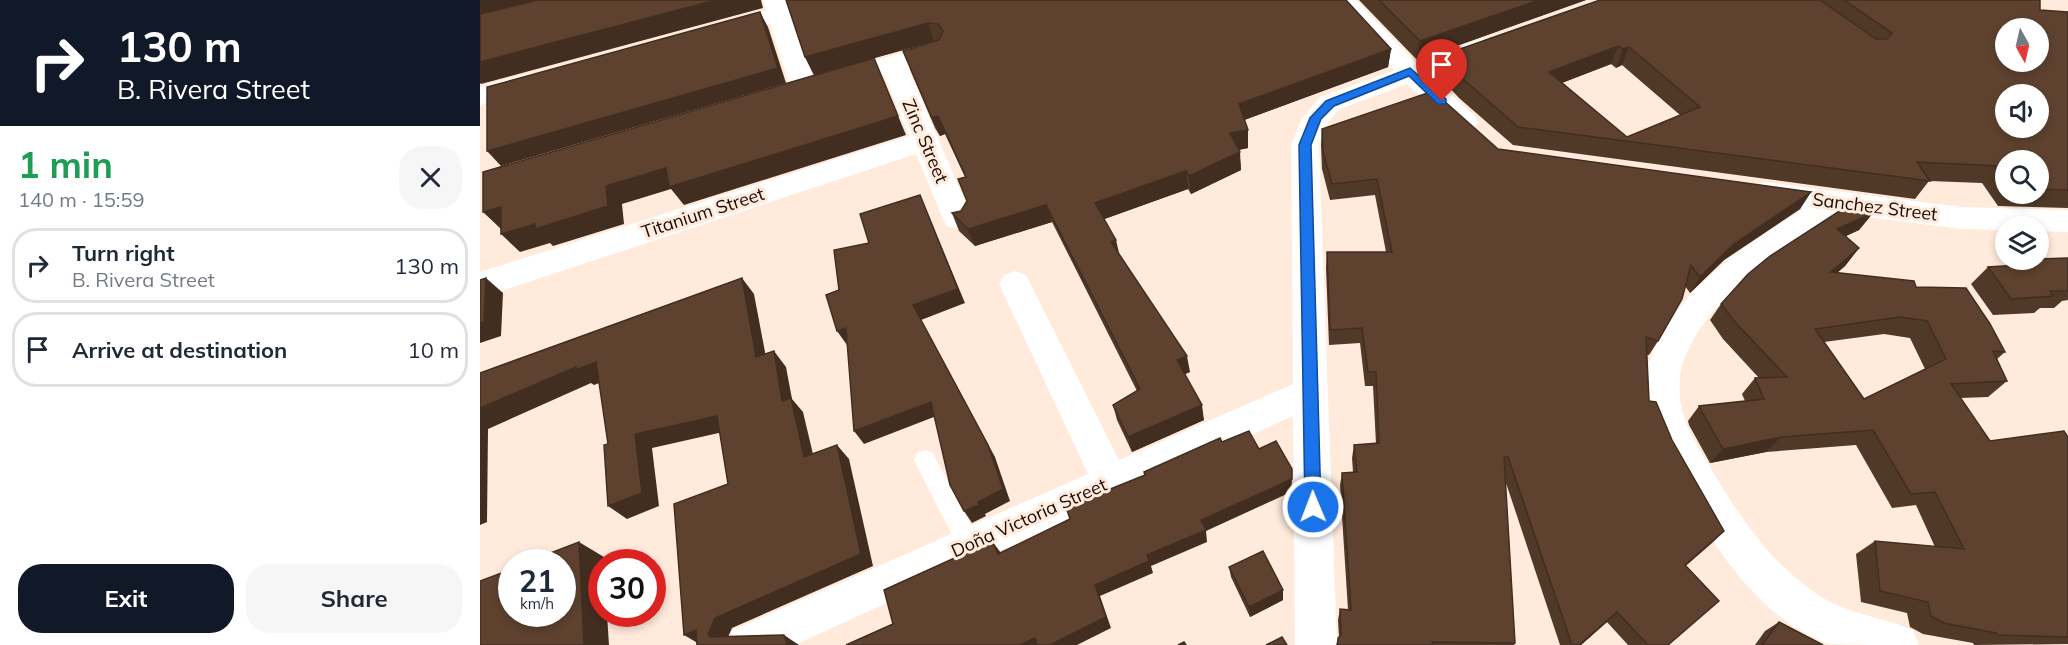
<!DOCTYPE html>
<meta charset="utf-8">
<style>
body{margin:0;font-family:Mulish,sans-serif;background:#f6f6f7;color:#1f2937;height:100vh;display:flex;flex-direction:column;font-size:22px;white-space:nowrap}
*{box-sizing:border-box;margin:0}
p{font-size:20px;color:#747a83}
.icon{flex:none;width:33px;height:33px;fill:none;stroke:currentColor;stroke-width:2;stroke-linecap:round;stroke-linejoin:round}
.map{position:relative;flex:1;overflow:hidden}
.panel{display:flex;flex-direction:column;background:#fff;width:480px}
.panel>*{flex:none}
.top-card{background:#111827;color:#fff;overflow:hidden}
.needle{width:39px;rotate:172deg}
.buttons{position:absolute;left:1515px;top:18px;display:grid;gap:12px}
.buttons a{display:grid;place-items:center;width:54px;height:54px;border-radius:50%;background:#fff;box-shadow:0 3px 9px #0003;font-size:30px}
.speed{position:absolute;left:18px;top:549px;display:flex;gap:12px;font-size:30px;font-weight:700;text-align:center}
.speed>*{display:grid;place-content:center;width:78px;height:78px;border-radius:50%;background:#fff;box-shadow:0 3px 9px #0003;line-height:1}
.speed small{font-size:15px;font-weight:400}
.speed .limit{border:9px solid #d22;background:#fff;color:#111}
.pin{position:absolute;display:grid;place-items:center;width:51px;height:51px;color:#fff;margin:-62px -26px;border-radius:50% 50% 50% 0;rotate:-45deg;box-shadow:0 0 6px #0007}
.pin .icon{rotate:45deg}
.me{position:absolute;width:66px;margin:-33px;rotate:359deg;stroke-linejoin:round;filter:drop-shadow(0 0 4px #0008)}
.turn{display:flex;align-items:center;gap:21px;height:126px;padding:0 18px;font-size:27px}
.turn .icon{width:78px;height:78px;stroke-width:2.5}
.turn b{display:block;font-size:42px;line-height:51px}
.round{display:grid;place-items:center;flex:none;width:63px;height:63px;border-radius:24px;background:#f6f6f7}
.head{display:flex;align-items:center;justify-content:space-between;height:102px;padding:0 18px}
h1{font-size:36px;font-weight:700;line-height:45px;color:#1e9e55}
.cta{display:flex;gap:12px;margin-top:auto;padding:12px 18px}
.cta a{flex:1;height:69px;border-radius:24px;background:#111827;color:#fff;font-size:24px;font-weight:700;line-height:69px;text-align:center}
.cta a+a{background:#f6f6f7;color:#1f2937}
ul{padding:0;list-style:none}
li{display:flex;align-items:center;gap:18px;height:75px;margin:0 12px 9px;padding:0 6px;border:3px solid #e0e1e3;border-radius:24px}
li div{flex:1}
li b{display:block;font-size:22px}
li em{font-style:normal}
main{display:flex;flex:1;min-height:0}
.map>svg:first-child{display:block}
.lines{fill:none;stroke-linecap:round;stroke-linejoin:round}
.lane{fill:#fff;fill-rule:evenodd}
.street{fill:#fff;fill-rule:evenodd}
.secondary{fill:#fff;fill-rule:evenodd}
.wall{fill:#513928;fill-rule:evenodd}
.shaded-wall{fill:#422e21}
.building{fill:#5e422f;stroke:#422e21;stroke-width:1.5;fill-rule:evenodd}
.route{fill:#1a73e8;stroke:#114b97;stroke-width:1.5}
.labels{text-anchor:middle;stroke-width:6;stroke-linejoin:round;paint-order:stroke}
.street-label{font-size:18px;fill:#170c05;stroke:#ffeadc}
</style>
<main>
<section class="panel">
<div class="top-card">
<div class="turn"><svg class="icon" aria-label="right" viewBox="0 0 24 24"><path d="M7 20v-9h11M14 6l5 5-5 5"/></svg><div><b>130 m</b>B. Rivera Street</div></div>
</div>
<div class="head"><div><h1>1 min</h1><p>140 m · 15:59</p></div><a class="round"><svg class="icon" aria-label="close" viewBox="0 0 24 24"><path d="M6 6l12 12M18 6L6 18"/></svg></a></div>
<ul>
<li><svg class="icon" aria-label="right" viewBox="0 0 24 24"><path d="M7 20v-9h11M14 6l5 5-5 5"/></svg><div><b>Turn right</b><p>B. Rivera Street</p></div><em>130 m</em></li>
<li><svg class="icon" aria-label="arrive" viewBox="0 0 24 24"><path d="M6 21V4h12l-3 4 3 4H6"/></svg><div><b>Arrive at destination</b></div><em>10 m</em></li>
</ul>
<div class="cta"><a>Exit</a><a>Share</a></div>
</section>
<div class="map">
<svg width="1588" height="645" viewBox="0 0 1588 645">
<rect width="100%" height="100%" fill="#ffeadc"/>
<g class="lines">
<!-- lane -->
<path class="lane" d="M445 450 453 453 497 537 501 545 497 553 489 556 481 553 434 460 437 453Z"/>
<!-- street -->
<g class="street">
<path d="M283 0H307L337 90 333 96 324 99 315 96 311 90 290 24 242 38 233 35 229 30 233 25 286 10Z"/>
<path d="M1002 39 1011 41 1015 47 1011 53 860 109 848 122 839 145 857 645H815L813 416 315 645H247L253 630 608 474 519 284 524 275 535 271 546 275 639 460 813 384 811 145 822 118 840 97Z"/>
<path d="M455 43 464 45 468 51 464 57 428 68 492 218 488 226 477 229 466 226 436 154 0 298V272L429 136 404 75 356 90 347 87 343 81 347 75Z"/>
<path d="M50 73 59 76 63 82 59 88 0 105V87Z"/>
<path d="M1359 191 1370 194 1374 202 1370 210C1311 247 1234 288 1206 355 1198 373 1198 395 1203 413 1207 431 1218 446 1227 462 1257 513 1289 563 1340 596 1368 614 1402 617 1433 630L1439 645C1418 645 1365 645 1348 644 1320 633 1294 615 1274 593 1241 559 1218 518 1196 476 1185 456 1172 434 1167 410 1163 393 1165 373 1171 357 1202 279 1280 236 1348 194Z"/>
</g>
<!-- secondary -->
<g class="secondary">
<path d="M851 0H876L939 66 994 115 998 122 994 129 984 131 974 129 921 78Z"/>
<path d="M1284 182 1481 207 1588 210V232L1558 231V226H1526V230L1481 229 1284 204 1274 201 1269 193 1274 185Z"/>
</g>
</g>
<!-- wall -->
<g class="wall">
<path d="M306 0 911 49 908 67 764 120 768 130V148L759 150 761 170 711 194 708 189 624 219 639 254 710 372 705 374 724 420 652 452 637 420 633 405 657 391 572 222 495 246 479 231 472 213 481 211 487 201 485 177 465 134 460 136 455 128 430 69 456 41 334 75 325 57Z"/>
<path d="M879 0H1106L937 60Z"/>
<path d="M1120 0H1560V10L1588 12V208L1518 206 1502 183 1449 181 1435 199 1033 145 979 98 957 74 960 56ZM1131 64 1136 68 1142 65 1200 115 1147 137 1082 83ZM1526 160H1558V194H1526Z"/>
<path d="M842 129 1018 149 1331 192 1320 209 1244 260 1210 293 1205 286 1178 341 1169 355H1167L1169 401 1244 531 1205 566 1188 645H1148L1127 622 1101 645H1080L1025 480 1035 643 1034 645H856L858 638 859 637 858 620 860 609 868 610 860 485 862 473 873 472 872 458 874 445 896 444 893 386H885L880 343 849 345 846 268 847 252H906L895 195 850 200 842 169 841 145Z"/>
<path d="M1393 213 1379 230 1366 236 1379 248 1365 266 1357 273 1436 287 1525 352 1517 359 1527 381 1508 397 1480 398 1510 441 1588 437V644L1494 645 1493 643 1443 634 1430 627 1427 613 1381 602 1376 554 1395 541 1455 547 1436 505 1412 508 1376 445 1286 452 1230 463 1209 425 1208 421 1219 406 1265 401 1262 394 1275 378H1279L1243 339 1230 320 1241 304ZM1404 334 1430 338 1445 369 1384 399 1344 342Z"/>
<path d="M1588 258V300L1582 301 1574 308H1560L1554 313 1513 315 1491 284 1508 267 1548 264 1553 260Z"/>
<path d="M749 567 803 590V600L770 617 751 577Z"/>
<path d="M1299 622 1343 645H1275L1285 631Z"/>
</g>
<!-- shaded-wall -->
<g class="shaded-wall">
<path d="M0 0H67L0 16Z"/>
<path d="M236 0H281L283 8 1 84 0 83V62Z"/>
<path d="M1059 0H1106L937 60 940 41Z"/>
<path d="M280 12 288 27 306 83 21 166 7 151Z"/>
<path d="M448 23 454 41 334 75 325 57Z"/>
<path d="M1138 46 1131 64 1063 90 1069 72Z"/>
<path d="M1149 47 1142 65 1136 68 1143 49Z"/>
<path d="M911 49 908 67 759 122V104Z"/>
<path d="M394 58 426 135 204 205 191 189 142 204 144 224 73 246 70 243 40 252 21 234 126 186Z"/>
<path d="M458 116 465 134 460 136 452 118Z"/>
<path d="M768 130V148L751 151 750 133Z"/>
<path d="M760 152 761 170 711 194 709 176Z"/>
<path d="M706 171 708 189 619 221 615 203Z"/>
<path d="M1331 192 1320 209 1244 260 1210 293 1220 277 1254 244Z"/>
<path d="M440 195 485 303 441 320 515 457 530 501 505 514 506 516 492 523 484 511 433 305Z"/>
<path d="M566 205 572 222 495 246 488 229Z"/>
<path d="M21 207 22 230 3 212Z"/>
<path d="M1393 213 1379 230 1344 246 1357 229Z"/>
<path d="M636 240 640 257 631 242Z"/>
<path d="M1379 248 1365 266 1337 290 1351 272Z"/>
<path d="M6 278 23 293 21 336 0 343V323Z"/>
<path d="M262 278 274 294 289 373 276 357Z"/>
<path d="M366 328 367 345 357 331Z"/>
<path d="M294 351 306 367 312 399 323 412 337 471 324 457 302 401Z"/>
<path d="M707 356 710 372 700 376 697 360Z"/>
<path d="M116 362 133 378 114 385 111 383 8 429 7 522 0 525V408L96 367Z"/>
<path d="M451 402 459 415 384 444 374 431Z"/>
<path d="M722 405 724 420 652 452 648 437Z"/>
<path d="M237 416 252 430 172 448 179 506 147 519 128 506 155 434Z"/>
<path d="M1301 437 1286 452 1230 463 1243 449Z"/>
<path d="M357 445 369 459 393 566 252 628 245 644 230 637 228 634 235 618Z"/>
<path d="M812 479 811 492 726 531 727 542 671 566 673 573 620 596 631 628 597 645H570L615 585 667 555 721 520Z"/>
<path d="M1244 531 1232 543 1193 577 1205 565Z"/>
<path d="M512 541 521 553 518 554Z"/>
<path d="M99 542 124 557V562H122V614H127L129 645H104Z"/>
<path d="M803 590V600L770 617 769 607Z"/>
<path d="M1137 612 1127 622 1101 645H1099Z"/>
<path d="M216 630 221 645 204 635Z"/>
<path d="M304 635 319 645H307Z"/>
<path d="M555 638 560 645H540Z"/>
</g>
<!-- building -->
<g class="building">
<path d="M58 0H236L0 62V14Z"/>
<path d="M306 0H866L911 49 759 104 768 130 750 133 760 152 709 176 706 171 615 203 636 240 631 242 707 356 697 360 722 405 648 437 633 405 660 389 566 205 488 229 472 213 481 211 487 201 478 179 486 177 458 116 452 118 448 109 423 51 459 40 463 31 458 24 448 23 325 57Z"/>
<path d="M899 0H1059L940 41Z"/>
<path d="M1120 0H1340L1396 39H1407L1412 33 1364 0H1560V10L1588 12V190L1558 189V160H1526V175L1519 166 1437 162 1450 181 1038 127 983 79 960 56ZM1526 28H1558V62H1526ZM1138 46 1143 49 1149 47 1220 107 1147 137 1069 72ZM1526 94H1558V128H1526Z"/>
<path d="M280 12 298 68 7 151V87Z"/>
<path d="M394 58 418 116 189 187 186 168 126 186 128 206 55 229V224L21 234V207L3 212V172Z"/>
<path d="M953 91 1018 149 1331 192 1254 244 1220 277 1211 265 1202 299 1178 341 1166 337 1169 401 1176 402 1192 440 1244 531 1205 565 1239 601 1188 645H1168L1137 612 1099 645H1092L1028 457H1024L1035 643 952 642 953 645H858V638L861 635 860 609 871 610 862 473 877 472 874 445 899 443 896 372H888L882 328 850 330 847 252H912L897 179 852 184 843 152 842 129Z"/>
<path d="M440 195 478 289 433 305 508 445 523 489 498 502 499 505 484 511 470 485 451 402 374 431 366 328 357 331 346 295 359 290 354 250 389 243 380 214Z"/>
<path d="M1378 199 1393 213 1357 229 1379 248 1351 272 1434 281 1436 287 1486 288 1510 324 1525 352 1513 351 1527 381 1471 384 1510 441 1584 431 1588 437V637L1518 635 1516 633 1464 623 1451 616 1448 602 1400 591 1395 541 1484 549 1455 492 1431 494 1393 430 1301 437 1243 449 1221 410 1219 406 1284 399 1275 378 1307 377 1255 322 1241 304 1268 274 1290 256ZM1420 317 1447 321 1466 359 1384 399 1335 329Z"/>
<path d="M1588 258V291H1570L1573 296 1531 299 1508 267 1557 264 1554 260H1558V259Z"/>
<path d="M6 278 4 322 0 323V280Z"/>
<path d="M262 278 276 357 294 351 302 401 311 398 324 457 357 445 381 554 235 618 228 634 230 637 304 635 307 645H217L216 630 204 635 194 504 248 484 237 416 155 434 162 493 128 506 124 445 128 444 116 362 96 370V367L0 408V373Z"/>
<path d="M769 431 779 449 796 441 812 469V479L721 520 726 530 667 555 669 561 615 585 626 617 570 645H557L555 638 540 645H366L413 624 404 590 512 541 518 554 590 519 586 507 665 475 664 472 740 438 742 442Z"/>
<path d="M99 542 104 645H0V581L32 569V614H82V562H47Z"/>
<path d="M783 551 803 590 769 607 749 567Z"/>
<path d="M1299 622 1343 645H1282Z"/>
<path d="M802 637 807 645H786Z"/>
<path d="M704 642 706 645H698Z"/>
</g>
<!-- route -->
<path class="route" d="M930 68 966 99V104H958L929 76 854 106 841 119 831 145 841 507 839 512 833 514 827 512 825 507 819 145 830 118 846 101Z"/>
<g class="labels">
<!-- street labels -->
<g class="street-label">
<text transform="translate(445 141) rotate(67)" y="6">Zinc Street</text>
<text transform="translate(1395 207) rotate(7)" y="6">Sanchez Street</text>
<text transform="translate(223 213) rotate(-18)" y="6">Titanium Street</text>
<text transform="translate(549 518) rotate(-24)" y="6">Doña Victoria Street</text>
</g>
</g>
</svg>
<div class="buttons">
<a><svg class="needle" viewBox="-14 -14 28 28"><path d="M0-13l5 13h-10z" fill="#e53935"/><path d="M0 13l5-13h-10z" fill="#747a83"/></svg></a>
<a><svg class="icon" aria-label="sound" viewBox="0 0 24 24"><path d="M4 9h4l5-4v14l-5-4H4zM17 9q2 3 0 6"/></svg></a>
<a><svg class="icon" aria-label="search" viewBox="0 0 24 24"><circle cx="10" cy="10" r="6"/><path d="M15 15l6 6"/></svg></a>
<a><svg class="icon" aria-label="layers" viewBox="0 0 24 24"><path d="M12 4l9 5-9 5-9-5zM3 14l9 5 9-5"/></svg></a>
</div>
<div class="speed"><div>21<small>km/h</small></div><div class="limit">30</div></div>
<div class="pin" style="left:962px;top:101px;background:#d93025"><svg class="icon" aria-label="arrive" viewBox="0 0 24 24"><path d="M6 21V4h12l-3 4 3 4H6"/></svg></div>
<svg class="me" style="left:833px;top:507px" viewBox="-20 -20 40 40"><circle r="17" fill="#1a73e8" stroke="#fff" stroke-width="3"/><path d="M0-11L8 9 0 5-8 9z" fill="#fff"/></svg>
</div>
</main>
